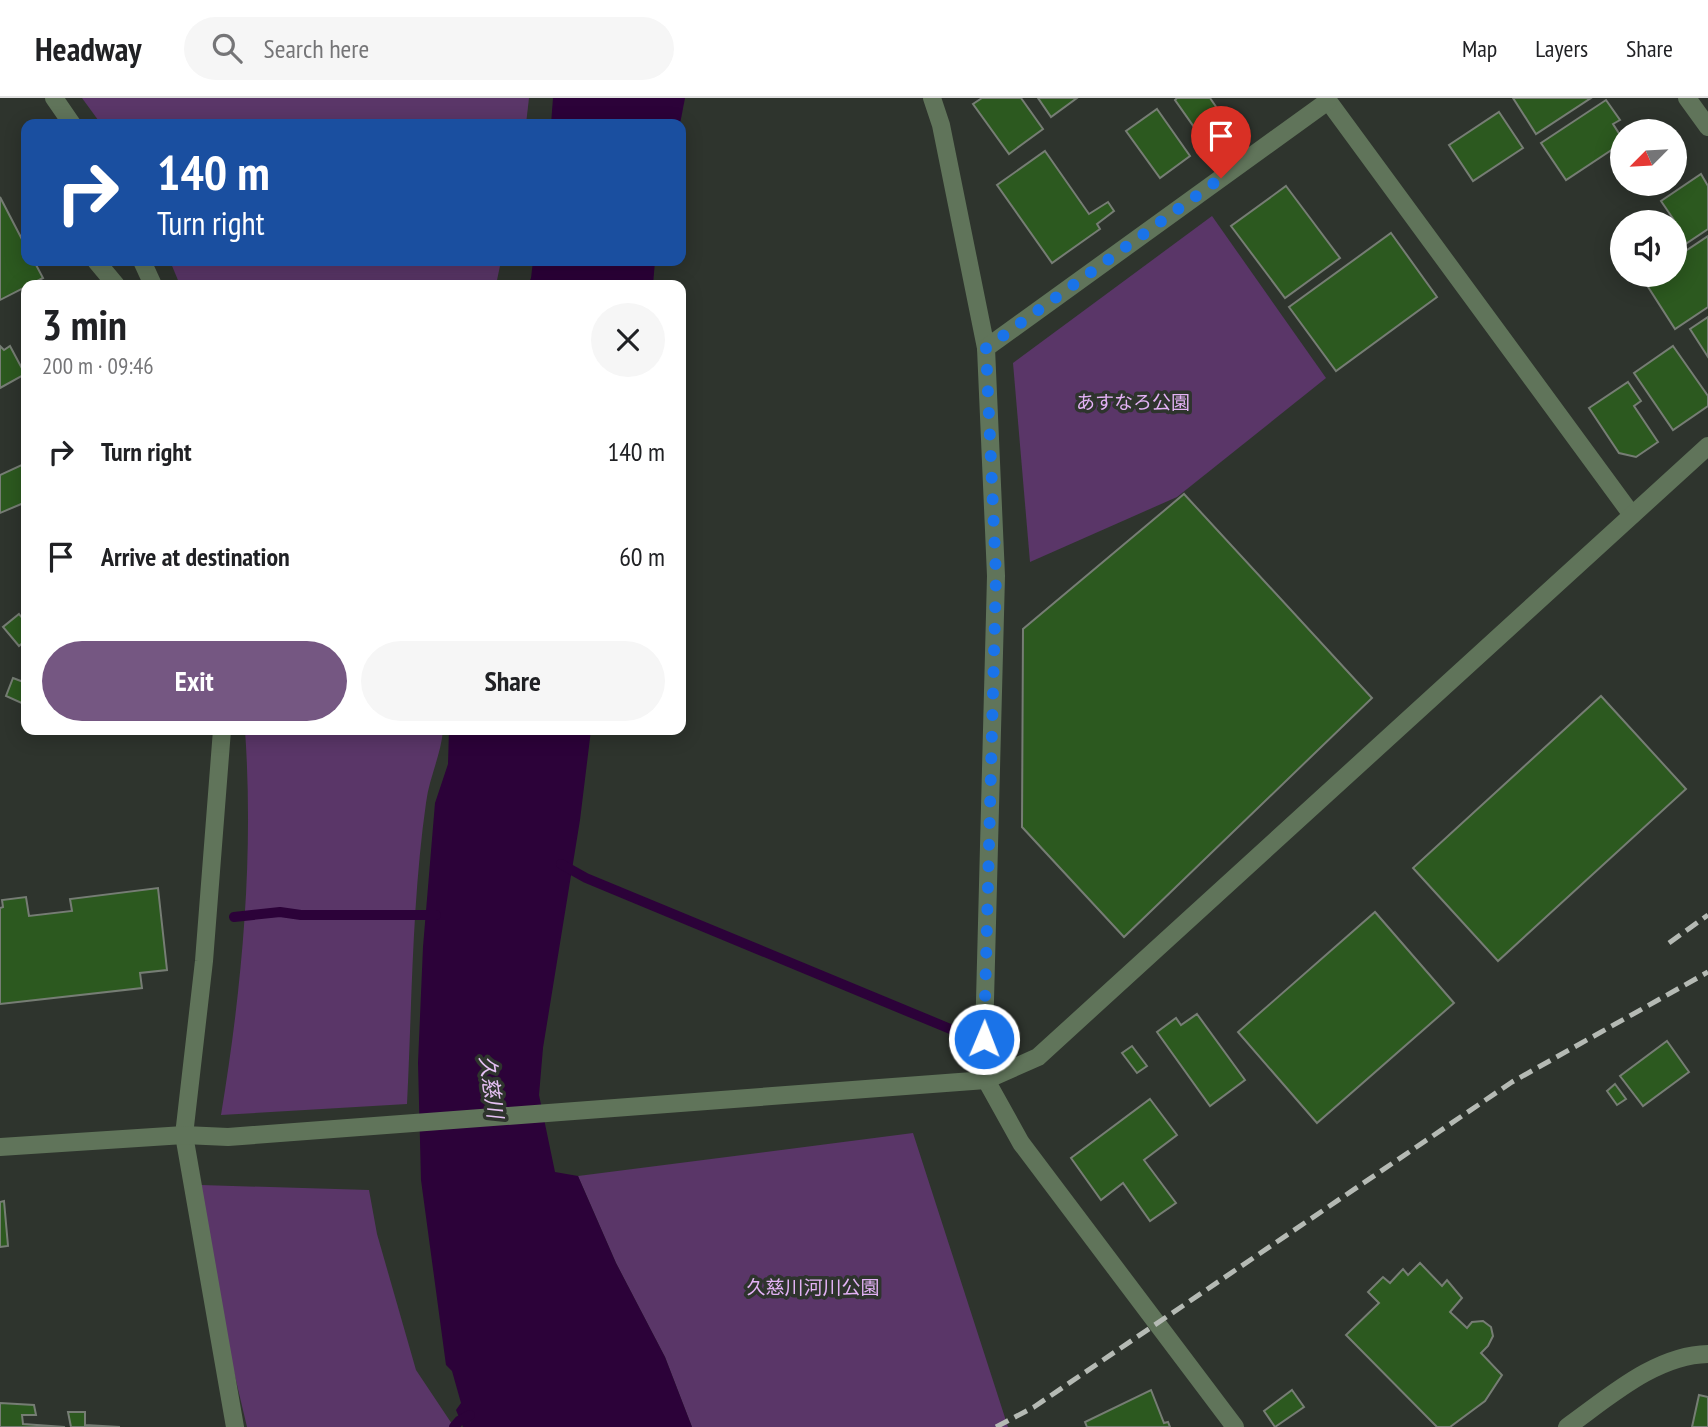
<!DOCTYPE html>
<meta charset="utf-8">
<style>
body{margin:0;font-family:"PT Sans Narrow","Noto Sans JP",sans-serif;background:#f6f6f6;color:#202124;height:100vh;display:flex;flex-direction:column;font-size:26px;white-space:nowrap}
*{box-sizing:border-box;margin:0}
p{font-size:23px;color:#757577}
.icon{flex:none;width:38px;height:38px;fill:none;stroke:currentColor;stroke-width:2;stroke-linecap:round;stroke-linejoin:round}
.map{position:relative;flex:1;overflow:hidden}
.drawer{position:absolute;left:21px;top:182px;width:665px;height:455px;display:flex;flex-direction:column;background:#fff;border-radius:14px;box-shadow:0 4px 18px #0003}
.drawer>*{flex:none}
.banner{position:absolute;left:21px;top:21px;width:665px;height:147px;border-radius:14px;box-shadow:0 4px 18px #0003;background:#1a4fa0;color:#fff;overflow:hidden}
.needle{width:46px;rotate:246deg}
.buttons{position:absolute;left:1610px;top:21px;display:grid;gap:14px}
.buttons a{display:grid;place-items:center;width:77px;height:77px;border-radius:50%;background:#fff;box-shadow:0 4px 18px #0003;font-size:35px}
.pin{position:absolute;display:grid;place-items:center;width:60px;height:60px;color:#fff;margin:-72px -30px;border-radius:50% 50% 50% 0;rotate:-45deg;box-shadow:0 0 7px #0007}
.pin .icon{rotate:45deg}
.me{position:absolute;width:77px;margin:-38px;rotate:1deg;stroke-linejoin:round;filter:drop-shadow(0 0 5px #0008)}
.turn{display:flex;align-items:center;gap:24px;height:147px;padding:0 21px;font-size:32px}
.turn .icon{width:91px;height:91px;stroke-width:2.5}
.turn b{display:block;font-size:49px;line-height:60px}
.round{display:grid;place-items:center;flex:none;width:74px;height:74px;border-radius:37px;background:#f6f6f6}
.head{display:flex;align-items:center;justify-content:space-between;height:119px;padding:0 21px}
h1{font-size:42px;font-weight:600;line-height:52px}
.action{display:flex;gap:14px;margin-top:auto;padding:14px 21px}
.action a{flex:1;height:80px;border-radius:42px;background:#755782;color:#fff;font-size:28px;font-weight:600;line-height:80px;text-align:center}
.action a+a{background:#f6f6f6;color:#202124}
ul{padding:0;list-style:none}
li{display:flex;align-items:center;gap:21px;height:105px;padding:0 21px}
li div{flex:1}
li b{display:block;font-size:26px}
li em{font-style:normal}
header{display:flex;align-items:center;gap:42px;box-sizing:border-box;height:98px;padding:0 35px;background:#fff;border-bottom:2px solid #e0e0e0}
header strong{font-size:33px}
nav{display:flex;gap:38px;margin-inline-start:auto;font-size:24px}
.search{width:490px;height:63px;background:#f6f6f6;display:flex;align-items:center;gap:18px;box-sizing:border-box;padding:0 24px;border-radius:38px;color:#757577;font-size:26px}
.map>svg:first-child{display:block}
.green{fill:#5a3668}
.water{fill:#2c0239}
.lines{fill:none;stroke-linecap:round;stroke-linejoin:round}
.stream{stroke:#2c0239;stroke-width:10}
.building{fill:#2c591f;stroke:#767d74;stroke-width:2}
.pedestrian{stroke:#60745a;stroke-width:18}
.minor{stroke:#60745a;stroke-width:18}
.tertiary{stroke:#60745a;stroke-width:18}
.rail{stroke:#b5bab4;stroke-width:5;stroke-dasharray:14 7;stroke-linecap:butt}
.route{stroke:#1a73e8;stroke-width:12;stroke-dasharray:0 21.6}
.labels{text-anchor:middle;stroke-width:7;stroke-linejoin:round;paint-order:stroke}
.park-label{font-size:19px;fill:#e3b2f5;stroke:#2e342d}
.water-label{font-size:21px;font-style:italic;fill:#e6c1f4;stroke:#2e342d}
</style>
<header>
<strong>Headway</strong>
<div class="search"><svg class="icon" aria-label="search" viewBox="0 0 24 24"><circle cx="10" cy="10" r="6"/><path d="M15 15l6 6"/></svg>Search here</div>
<nav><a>Map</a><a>Layers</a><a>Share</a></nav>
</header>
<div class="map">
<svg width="1708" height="1329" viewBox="0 0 1708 1329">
<rect width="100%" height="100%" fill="#2e342d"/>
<!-- green -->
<g class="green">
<path d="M82 0H529L526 26H101Z"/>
<path d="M1212 118 1326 280 1177 399 1030 464 1013 265Z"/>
<path d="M170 163H501L496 187H180Z"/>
<path d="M245 632H443C441 657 429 680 426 705 412 803 412 907 407 1006L221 1017C242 890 254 761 245 632Z"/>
<path d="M913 1035 1008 1329H692L665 1259 616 1165 578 1078Z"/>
<path d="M201 1087 369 1092 377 1136 416 1272 454 1329H247L220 1215Z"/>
</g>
<!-- water -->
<g class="water">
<path d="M553 0H685L680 26H551Z"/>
<path d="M533 163H655L653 187H528L531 180Z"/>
<path d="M449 632H591L580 722 543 950 539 997 555 1074 578 1078 616 1165 665 1259 692 1329H463L456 1312 461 1305 452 1273 446 1267 421 1082 418 965 423 849 435 705 448 666Z"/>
</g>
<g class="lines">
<!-- stream -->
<g class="stream">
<path d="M561 766 586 780 960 935"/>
<path d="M234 819 280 814 301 817H436"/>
<path d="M454 1329 459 1323 470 1317"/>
</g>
</g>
<!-- building -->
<g class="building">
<path d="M982 0H1021L1043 31 1009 56 973 6Z"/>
<path d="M1038 0H1077L1051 19Z"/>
<path d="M1177 0H1210L1230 29 1206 46 1175 2Z"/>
<path d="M1513 0H1591L1536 36Z"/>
<path d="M1606 2 1620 22 1613 26 1622 40V45L1566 82 1541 45Z"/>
<path d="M1157 11 1190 58 1160 80 1126 33Z"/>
<path d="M1499 14 1523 50 1473 83 1449 47Z"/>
<path d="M1045 53 1089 116 1108 104 1114 113 1097 126 1100 131 1052 165 997 87Z"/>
<path d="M1701 76 1708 88V131L1684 147 1675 132V124H1670L1674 122 1661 103Z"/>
<path d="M1286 88 1340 160 1285 200 1231 128Z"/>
<path d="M0 99 26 149V163H34L43 180 0 202Z"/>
<path d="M1391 135 1437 199 1336 273 1289 209Z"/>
<path d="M1708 138V209L1675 231 1643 181 1649 177H1675V160Z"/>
<path d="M1708 219V259L1690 231Z"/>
<path d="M0 248 4 252 10 248 25 276 0 290Z"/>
<path d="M1673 248 1708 298V308L1673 332 1634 275Z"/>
<path d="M1628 284 1641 303 1634 308 1658 344 1636 359 1619 355 1589 310Z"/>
<path d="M26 365V404L0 415V377Z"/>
<path d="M1184 396 1372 600 1124 839 1022 729 1023 531Z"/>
<path d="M19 516 26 525V542L19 548 3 529Z"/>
<path d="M13 580 26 585V607L6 598Z"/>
<path d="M1601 598 1686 691 1498 863 1413 770Z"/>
<path d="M158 790 167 872 140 875 142 890 0 906V810L3 809 2 802 26 799 29 818 72 813 70 801Z"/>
<path d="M1375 814 1454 905 1317 1025 1238 934Z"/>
<path d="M1197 916 1245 982 1210 1008 1157 934 1176 920 1181 927Z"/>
<path d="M1667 943 1689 974 1643 1008 1620 978Z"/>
<path d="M1132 948 1147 968 1137 975 1122 955Z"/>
<path d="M1615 986 1626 1001 1617 1007 1607 993Z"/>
<path d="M1150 1001 1177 1037 1144 1062 1176 1105 1150 1123 1123 1085 1101 1102 1071 1060Z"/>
<path d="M4 1103 8 1148 0 1149V1104Z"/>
<path d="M1420 1165 1442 1188 1447 1182 1462 1200 1450 1214 1467 1230 1472 1224 1483 1223 1491 1229 1493 1238 1488 1248 1481 1255 1502 1277 1485 1303 1450 1329H1437L1346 1237 1379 1205 1368 1194 1383 1179 1390 1185 1403 1171 1408 1177Z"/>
<path d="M1151 1292 1164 1325 1168 1324 1170 1329H1087L1085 1324Z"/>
<path d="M1292 1292 1304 1309 1275 1329 1264 1313Z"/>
<path d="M1699 1297 1708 1299V1329H1692Z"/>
<path d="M0 1305 34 1307 36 1317H22L23 1326 65 1329H0Z"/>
<path d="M68 1314H85V1327L120 1329H71Z"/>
</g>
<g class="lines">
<!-- pedestrian -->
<path class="pedestrian" d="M96 163 116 187"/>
<!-- minor -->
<g class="minor">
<path d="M54 0 72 26"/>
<path d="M932 0 941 27 986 250 996 478 984 941 986 982"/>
<path d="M1326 0 1632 417"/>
<path d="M1687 0 1708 29"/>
<path d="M142 163 153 187"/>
<path d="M986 250 1328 3"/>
<path d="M222 632 204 863 184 1037 235 1329"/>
</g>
<!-- tertiary -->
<g class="tertiary">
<path d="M986 982 1021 1045 1235 1329"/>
<path d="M0 1049 184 1037 228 1039 986 982 1038 959 1708 348"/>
<path d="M1567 1329C1608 1300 1655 1257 1708 1256"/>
</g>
<!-- rail -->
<g class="rail">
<path d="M1669 845 1708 817"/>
<path d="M996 1329 1034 1309 1512 984 1708 874"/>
</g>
</g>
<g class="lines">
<!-- route -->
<path class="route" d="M984 941 996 478 986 250 1221 80"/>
</g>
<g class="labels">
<!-- park labels -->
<g class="park-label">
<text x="1133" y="311">あすなろ公園</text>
<text x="813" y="1196">久慈川河川公園</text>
</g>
<!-- water labels -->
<g class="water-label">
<text transform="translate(491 989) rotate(82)" y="7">久慈川</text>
</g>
</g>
</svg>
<div class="buttons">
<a><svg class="needle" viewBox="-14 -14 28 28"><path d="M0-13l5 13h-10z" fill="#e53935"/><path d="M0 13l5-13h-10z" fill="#757577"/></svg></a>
<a><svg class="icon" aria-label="sound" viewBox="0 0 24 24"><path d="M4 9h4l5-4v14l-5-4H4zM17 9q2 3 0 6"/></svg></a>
</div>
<div class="pin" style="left:1221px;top:80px;background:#d93025"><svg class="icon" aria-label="arrive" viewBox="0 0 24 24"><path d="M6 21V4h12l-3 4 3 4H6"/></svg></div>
<svg class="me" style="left:984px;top:941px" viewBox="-20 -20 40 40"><circle r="17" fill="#1a73e8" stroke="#fff" stroke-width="3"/><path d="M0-11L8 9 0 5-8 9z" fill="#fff"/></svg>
<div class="banner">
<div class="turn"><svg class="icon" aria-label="right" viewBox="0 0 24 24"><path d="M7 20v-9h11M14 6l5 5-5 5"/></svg><div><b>140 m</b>Turn right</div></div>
</div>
<section class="drawer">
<div class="head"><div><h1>3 min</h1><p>200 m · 09:46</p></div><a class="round"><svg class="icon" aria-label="close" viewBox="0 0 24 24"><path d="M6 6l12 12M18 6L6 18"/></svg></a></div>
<ul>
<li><svg class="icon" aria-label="right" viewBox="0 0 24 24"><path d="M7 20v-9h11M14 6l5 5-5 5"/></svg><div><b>Turn right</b></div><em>140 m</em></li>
<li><svg class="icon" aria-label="arrive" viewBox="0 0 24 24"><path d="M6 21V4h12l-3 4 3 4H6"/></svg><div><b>Arrive at destination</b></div><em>60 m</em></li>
</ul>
<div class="action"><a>Exit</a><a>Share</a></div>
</section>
</div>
